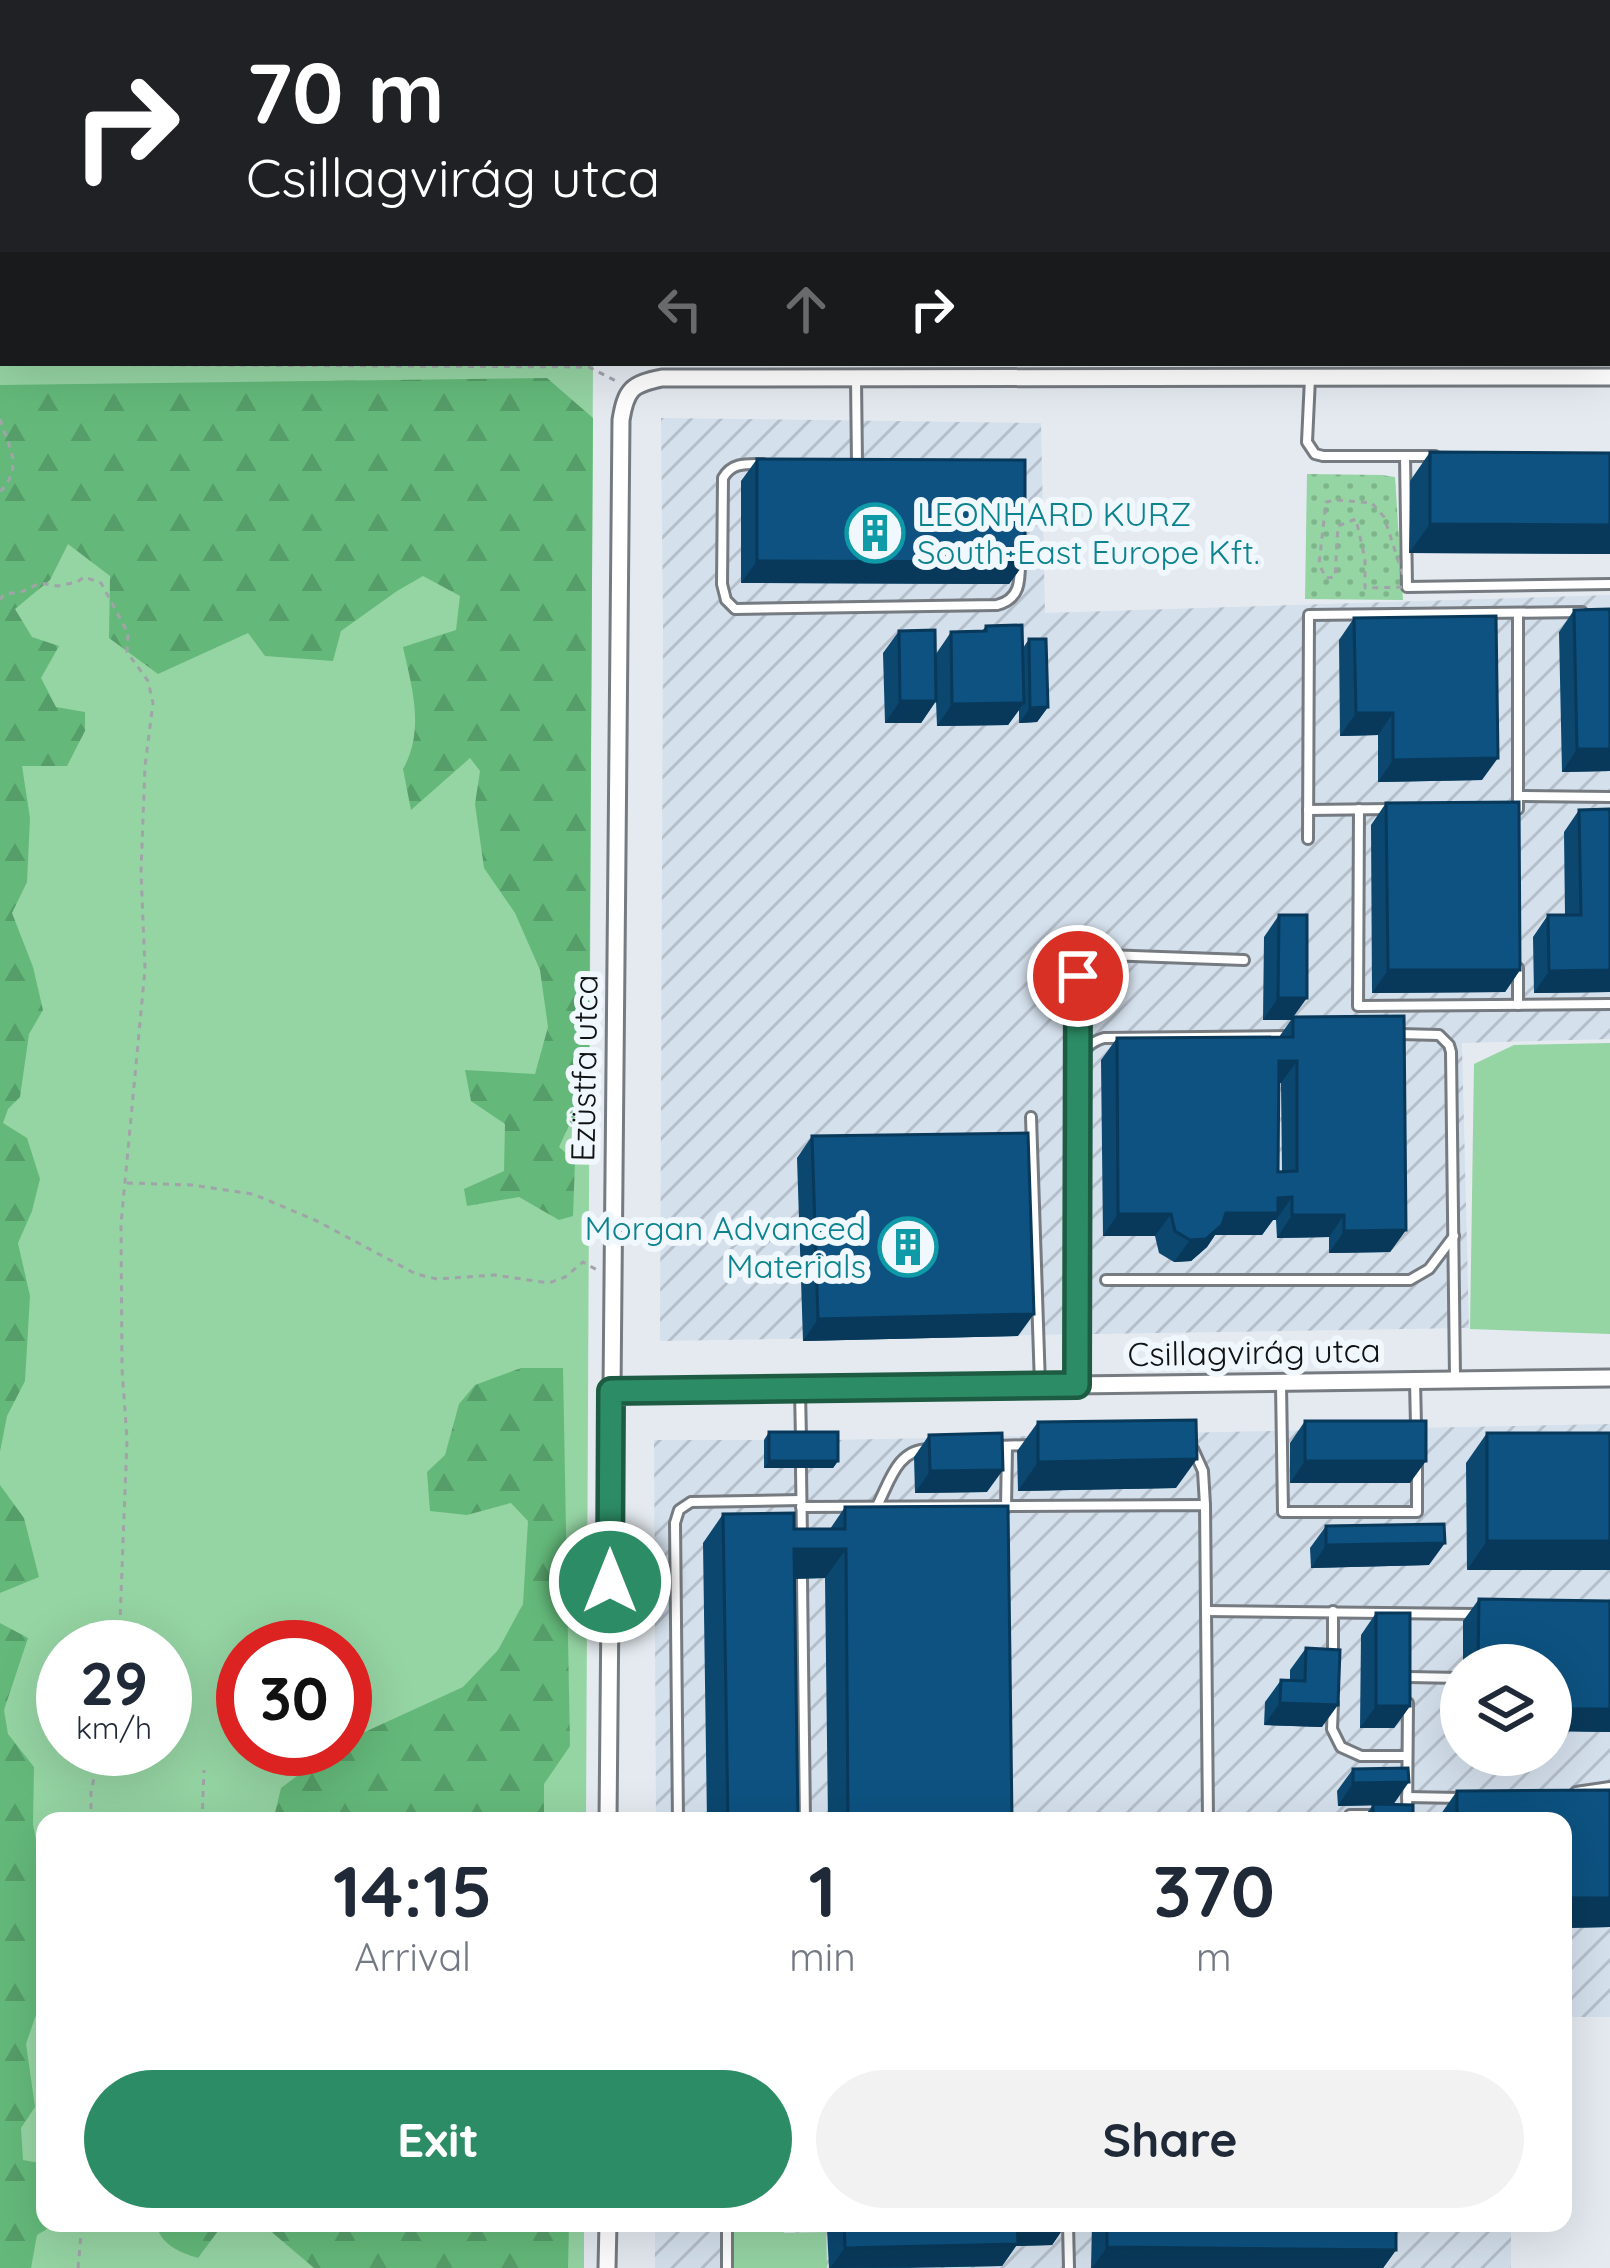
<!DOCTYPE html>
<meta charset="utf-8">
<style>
body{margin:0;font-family:Quicksand,sans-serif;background:#f2f2f3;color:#1f2937;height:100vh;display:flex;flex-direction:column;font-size:45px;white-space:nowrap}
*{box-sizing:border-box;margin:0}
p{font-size:39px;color:#747a83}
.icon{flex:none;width:66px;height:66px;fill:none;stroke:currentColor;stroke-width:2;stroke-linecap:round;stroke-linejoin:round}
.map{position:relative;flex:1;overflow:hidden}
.drawer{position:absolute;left:36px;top:1812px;width:1536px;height:420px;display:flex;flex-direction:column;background:#fff;border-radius:24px;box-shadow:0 12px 48px #0002}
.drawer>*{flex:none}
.banner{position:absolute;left:0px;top:0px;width:1611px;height:366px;box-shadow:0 12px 48px #0002;background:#202124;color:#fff;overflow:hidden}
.controls{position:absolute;left:1440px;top:1644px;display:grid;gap:24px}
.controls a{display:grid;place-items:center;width:132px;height:132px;border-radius:50%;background:#fff;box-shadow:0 12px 48px #0002;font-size:60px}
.speed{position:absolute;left:36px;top:1620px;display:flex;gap:24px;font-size:60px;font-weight:700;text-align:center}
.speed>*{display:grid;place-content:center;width:156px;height:156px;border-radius:50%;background:#fff;box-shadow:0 12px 48px #0002;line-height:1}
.speed small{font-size:30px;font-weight:400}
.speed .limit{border:18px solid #d22;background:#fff;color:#111}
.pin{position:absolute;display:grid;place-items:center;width:102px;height:102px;color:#fff;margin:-51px;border:6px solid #fff;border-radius:50%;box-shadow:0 3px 12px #0007}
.me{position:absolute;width:132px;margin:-66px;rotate:0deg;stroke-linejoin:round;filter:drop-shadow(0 0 9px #0008)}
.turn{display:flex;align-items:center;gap:42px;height:252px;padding:0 48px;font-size:54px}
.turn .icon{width:156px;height:156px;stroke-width:2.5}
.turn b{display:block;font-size:84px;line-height:102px}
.lanes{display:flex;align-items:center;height:114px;padding:0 48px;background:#0003;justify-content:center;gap:60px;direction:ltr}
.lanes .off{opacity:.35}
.eta{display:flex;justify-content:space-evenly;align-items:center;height:204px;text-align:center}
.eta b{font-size:72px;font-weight:700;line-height:84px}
.action{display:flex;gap:24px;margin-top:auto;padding:24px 48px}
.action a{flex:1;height:138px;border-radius:72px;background:#2c8c65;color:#fff;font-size:48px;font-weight:700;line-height:138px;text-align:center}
.action a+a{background:#f2f2f3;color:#1f2937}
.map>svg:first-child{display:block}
.industrial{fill:url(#industrial-furrows);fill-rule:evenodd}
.green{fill:#95d4a3;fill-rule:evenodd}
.forest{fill:url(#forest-firs)}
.cemetery{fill:url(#cemetery-stones)}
.park{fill:url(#park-dots)}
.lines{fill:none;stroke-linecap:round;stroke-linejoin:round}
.lane-casing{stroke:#757b80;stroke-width:14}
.street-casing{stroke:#757b80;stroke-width:21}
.path{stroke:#a0a4a9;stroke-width:3;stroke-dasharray:6 6;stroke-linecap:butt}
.lane{stroke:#fff;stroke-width:8}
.street{stroke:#fff;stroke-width:15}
.wall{fill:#0b476f;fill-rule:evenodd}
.shaded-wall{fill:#09395a}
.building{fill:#0d5281;stroke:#09395a;stroke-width:3;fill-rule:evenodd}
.route-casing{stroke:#1d5b42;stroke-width:30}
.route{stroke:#2c8c65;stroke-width:21}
.labels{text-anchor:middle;stroke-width:12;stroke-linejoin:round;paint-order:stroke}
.culture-label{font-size:33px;fill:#0d838f;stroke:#f1f8fd;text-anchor:start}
.street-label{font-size:33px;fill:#101214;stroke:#f1f8fd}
</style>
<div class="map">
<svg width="1610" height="2268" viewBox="0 0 1610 2268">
<defs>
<pattern id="industrial-furrows" width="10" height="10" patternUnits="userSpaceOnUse" patternTransform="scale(3)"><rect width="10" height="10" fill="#d4e0ec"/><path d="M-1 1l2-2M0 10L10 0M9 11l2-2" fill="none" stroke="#b5bfca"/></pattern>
<pattern id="forest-firs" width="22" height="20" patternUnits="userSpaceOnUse" patternTransform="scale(3)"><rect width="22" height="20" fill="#64b97a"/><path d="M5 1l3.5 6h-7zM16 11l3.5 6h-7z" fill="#569e69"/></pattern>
<pattern id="cemetery-stones" width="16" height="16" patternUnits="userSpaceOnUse" patternTransform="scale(3)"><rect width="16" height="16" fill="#95d4a3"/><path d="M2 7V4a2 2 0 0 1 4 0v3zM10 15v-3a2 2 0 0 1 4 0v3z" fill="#7fb58b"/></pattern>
<pattern id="park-dots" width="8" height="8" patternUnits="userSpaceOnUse" patternTransform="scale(3)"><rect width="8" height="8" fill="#95d4a3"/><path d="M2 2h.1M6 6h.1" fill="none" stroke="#7fb58b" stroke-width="1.8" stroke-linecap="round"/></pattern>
</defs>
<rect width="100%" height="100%" fill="#e4eaf0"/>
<!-- industrial -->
<g class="industrial">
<path d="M661 418 1041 423 1045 613 1610 595V1039L1462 1043 1469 1328 660 1341 663 631Z"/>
<path d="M1610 1424V2017H1563V1821H656L654 1440H833ZM1461 1665H1551V1755H1461Z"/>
<rect x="655" y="2223" width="856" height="45"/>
</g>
<!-- green -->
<g class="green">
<path d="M0 350H3V363H593L586 1821H45V2223H584V2268H0ZM63 1647H165V1749H63ZM243 1647H345V1749H243Z"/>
<path d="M1610 1043V1334L1470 1329 1474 1064 1514 1045Z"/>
<path d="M732 2223H783L784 2233 826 2232 827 2268H732Z"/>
</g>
<!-- forest -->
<g class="forest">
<path d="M547 378 593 418 589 1082 559 1147 575 1161 573 1216 559 1220 519 1197 467 1206 464 1189 504 1171 505 1124 471 1101 465 1070 535 1074 548 1027 540 970 515 913 484 868 475 804 480 771 470 758 411 810 403 769C425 730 412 688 403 647L456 630 460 596 423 576 397 591 341 631 333 661 265 656 248 633 158 674 109 638 110 576 68 544 50 580 15 609 32 637 59 646 41 678 56 707 85 712V731L67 766H22L30 818 27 882 12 913 33 967 43 1010 29 1034 20 1097 8 1109 3 1123 27 1138 40 1179 32 1211 18 1243 30 1296 25 1381 7 1416 0 1452V385Z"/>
<path d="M521 1368H563L570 1746 544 1784V1821H273L281 1788 333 1749H345V1741L463 1687 498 1650 523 1604 528 1521 511 1503 467 1515 430 1511 427 1472 445 1455 459 1404 475 1385Z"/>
<path d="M0 1485 24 1518 39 1577 0 1593Z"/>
<path d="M0 1623 28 1638 4 1710 8 1734 34 1767 33 1824 45 1889V1988L26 2044 35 2107 21 2128 23 2160 45 2164V2223H57L37 2235 31 2268H0Z"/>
<path d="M156 2223H224L198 2258C178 2252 160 2244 156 2223Z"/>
<path d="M261 2223H569L568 2268H314Z"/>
</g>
<!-- cemetery -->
<path class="cemetery" d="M0 0H1610V345L1608 3H3V350H0Z"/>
<!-- park -->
<path class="park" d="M1307 474 1382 475 1395 477 1403 600 1305 599Z"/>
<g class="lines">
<defs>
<g id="lane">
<path d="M393 0 394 3"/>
<path d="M645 3V0"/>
<path d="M1310 378 1307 442 1315 454 1323 456H1435"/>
<path d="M856 379 857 464H859"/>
<path d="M1405 456 1407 587 1610 584"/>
<path d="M763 464C747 464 732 462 723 478L722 584 726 600 735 609 997 605C1021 599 1020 580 1020 559"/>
<path d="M1518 796 1610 797"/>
<path d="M1359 809 1358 1006 1610 1004"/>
<path d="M1518 809V613"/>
<path d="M1308 810 1390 809"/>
<path d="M1308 839 1309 615 1582 612"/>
<path d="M1518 1005V968"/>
<path d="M1399 1034 1439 1035 1449 1045 1451 1052 1455 1377"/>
<path d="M1078 1055V976L1089 960 1106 955 1244 960"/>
<path d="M1031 1117 1040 1385"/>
<path d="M1106 1280H1410L1429 1269 1454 1236"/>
<path d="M1415 1381 1416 1426"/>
<path d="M1077 1383 1078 1063C1084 1049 1090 1042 1104 1038L1288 1036"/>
<path d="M1281 1384 1283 1512H1417V1465"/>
<path d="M800 1390 801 1440"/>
<path d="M997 1446 1030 1445"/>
<path d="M1193 1449 1203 1471 1205 1505"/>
<path d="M801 1469 802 1539"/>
<path d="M877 1506C890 1481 897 1450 928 1449"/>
<path d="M801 1507 1205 1505 1208 1821"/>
<path d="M1006 1508 1007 1446"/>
<path d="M802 1579 805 1821"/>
<path d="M1207 1611 1475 1614"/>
<path d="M1333 1658V1611"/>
<path d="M1408 1677 1460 1678"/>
<path d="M1333 1703 1332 1729 1341 1747 1361 1756H1407"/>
<path d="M1576 1792 1610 1787"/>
<path d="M1407 1797 1460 1798"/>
<path d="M678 1821 675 1523 679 1510 691 1502 801 1500"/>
<path d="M1350 1821V1815H1370"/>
<path d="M1407 1821 1408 1703"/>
<path d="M727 2223V2268"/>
<path d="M1068 2223 1069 2268"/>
</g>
<g id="street">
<path d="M611 1391 1610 1378"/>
<path d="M608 1821 621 420C626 389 632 384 662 378L1610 377"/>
<path d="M607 2268 608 2223"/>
</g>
</defs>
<!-- lane casing -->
<use href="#lane" class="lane-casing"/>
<!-- street casing -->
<use href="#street" class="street-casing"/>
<!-- path -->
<g class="path">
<path d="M851 0V3"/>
<path d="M1036 3V0"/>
<path d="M0 364 589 367 618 382"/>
<path d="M0 419C9 449 24 466 0 492"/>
<path d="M1337 500 1372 503 1384 517 1407 587 1365 588V559L1356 519 1338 526 1335 577 1326 578 1319 564 1326 502Z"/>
<path d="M0 600 4 594 21 592 40 583 58 586 77 582 84 577 101 583 128 633 127 652 148 681 153 703 145 766 141 872 145 969 121 1224 122 1369 127 1439 119 1647"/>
<path d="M127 1183 192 1185 253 1194 317 1221 416 1274 437 1279 495 1275 549 1283 565 1277 583 1262 597 1270"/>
<path d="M91 1821V1792L100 1749"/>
<path d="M202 1821 204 1770"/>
<path d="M78 2268 82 2223"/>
</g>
<!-- lane -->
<use href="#lane" class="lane"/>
<!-- street -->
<use href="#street" class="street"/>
</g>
<!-- wall -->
<g class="wall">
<path d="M1430 452 1610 453V554L1409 553 1410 481Z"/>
<path d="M757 459 1025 562 1009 584 741 583V481Z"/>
<path d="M1610 609V771L1562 772 1559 632 1574 610Z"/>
<path d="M1354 618 1482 780 1378 782V735L1340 736 1339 640Z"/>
<path d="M986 626 1023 648 1029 639 1048 707 1037 722 1019 723V710L1008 725 937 726 936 701 921 723H885L883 653 899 631 936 654 951 632 982 631Z"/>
<path d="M1386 803 1520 970 1505 992 1372 993 1371 825Z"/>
<path d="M1579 810 1610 992 1534 993 1533 937 1548 915H1565L1564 832Z"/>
<path d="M1279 915 1293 1017 1406 1230 1390 1252 1329 1253V1237L1277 1238 1276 1220H1273L1262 1235H1215L1207 1247 1191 1261 1174 1262 1159 1253 1155 1236H1103L1101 1060 1117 1038 1279 1037 1291 1020H1263L1264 937ZM1279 1083H1281L1282 1172H1278Z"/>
<path d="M812 1136 1018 1336 803 1341 797 1158Z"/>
<path d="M1305 1421 1410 1483H1290V1443Z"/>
<path d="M1038 1422 1176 1488 1018 1491 1017 1451Z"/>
<path d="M769 1432 838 1461 833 1468H764V1440Z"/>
<path d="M1487 1433H1610L1467 1570 1466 1463Z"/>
<path d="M929 1435 987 1492 915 1493 914 1457Z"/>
<path d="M845 1507 1012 1821H828L825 1578 795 1579 798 1821H707L703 1543 723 1514 794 1529H830Z"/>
<path d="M1326 1526 1429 1565 1311 1568 1310 1548Z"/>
<path d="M1479 1599 1610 1601V1732L1551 1731V1665H1463V1621Z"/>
<path d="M1376 1613 1410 1706 1394 1728H1360L1361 1635Z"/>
<path d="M1306 1648 1322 1727 1264 1725 1265 1702 1281 1680H1290V1670Z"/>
<path d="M1353 1769 1393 1804 1413 1821H1361L1373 1805 1338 1806 1337 1791Z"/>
<path d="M1610 1790V1968V1927L1563 1928V1821H1436L1457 1791Z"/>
<path d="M787 2223H1067L1052 2245 1016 2246 1002 2266 909 2268H829L827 2229 787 2230Z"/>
<path d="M1092 2223H1396V2250L1383 2268H1091Z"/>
</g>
<!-- shaded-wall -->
<g class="shaded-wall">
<path d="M1430 524 1610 525V554L1409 553Z"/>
<path d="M757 561 1025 562 1009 584 741 583Z"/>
<path d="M900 701H936L921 723H885Z"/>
<path d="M1024 703 1008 725 937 726 952 704Z"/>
<path d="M1048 707 1037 722 1019 723 1030 708Z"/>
<path d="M1356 713H1393L1378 735 1340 736Z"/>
<path d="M1577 749H1610V771L1562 772Z"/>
<path d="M1498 758 1482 780 1378 782 1393 760Z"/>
<path d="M1388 970H1520L1505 992 1372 993Z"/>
<path d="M1610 970V992L1534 993 1549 971Z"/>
<path d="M1278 998H1307L1291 1020H1263Z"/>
<path d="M1279 1061H1297L1281 1083H1263Z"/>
<path d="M1292 1197 1276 1220H1273L1262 1235H1215L1207 1247 1191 1261 1174 1262 1190 1240 1226 1213 1278 1198Z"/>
<path d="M1118 1214H1171L1155 1236H1103Z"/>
<path d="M1292 1215H1344L1329 1237 1277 1238Z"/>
<path d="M1406 1230 1390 1252 1329 1253 1344 1231Z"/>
<path d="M1034 1314 1018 1336 803 1341 818 1319Z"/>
<path d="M1197 1459 1176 1488 1018 1491 1038 1462Z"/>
<path d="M769 1461H838L833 1468H764Z"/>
<path d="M1305 1461H1426L1410 1483H1290Z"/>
<path d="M1003 1470 987 1492 915 1493 930 1471Z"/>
<path d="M1487 1541H1610V1570H1467Z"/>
<path d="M1445 1543 1429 1565 1311 1568 1326 1545Z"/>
<path d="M794 1549H846L825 1578 774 1579Z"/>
<path d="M1280 1703 1338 1705 1322 1727 1264 1725Z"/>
<path d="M1376 1706H1410L1394 1728H1360Z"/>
<path d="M1551 1709H1610V1732L1551 1731Z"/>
<path d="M1409 1782 1393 1805 1338 1806 1353 1783Z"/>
<path d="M1563 1898H1610V1927L1563 1928Z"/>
<path d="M792 2223H832L827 2229 787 2230Z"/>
<path d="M1067 2223 1052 2245 1016 2246 1002 2266 830 2268 845 2248 1017 2225Z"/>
<path d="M1107 2247 1396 2250 1383 2268H1092Z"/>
</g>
<!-- building -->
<g class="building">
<path d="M1430 452 1610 453V525L1430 524Z"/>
<path d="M757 459 1025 460V562L757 561Z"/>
<path d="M1610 609V749H1577L1574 610Z"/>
<path d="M1496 616 1498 758 1393 760V713H1356L1354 618Z"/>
<path d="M1022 625 1024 703 952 704 951 632 986 631V626Z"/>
<path d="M935 630 936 701H900L899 631Z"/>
<path d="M1029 639H1046L1048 707 1030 708Z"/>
<path d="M1519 802 1520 970H1388L1386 803Z"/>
<path d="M1610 809V970L1549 971 1548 915H1581L1579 810Z"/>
<path d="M1279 915H1307V998H1278Z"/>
<path d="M1404 1016 1406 1230 1344 1231V1215H1292V1197L1278 1198V1213H1226L1222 1225 1206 1239 1190 1240 1175 1231 1171 1214H1118L1117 1038 1293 1037V1017ZM1279 1061H1297V1171L1278 1172Z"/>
<path d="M1028 1133 1034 1314 818 1319 812 1136Z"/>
<path d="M1196 1420 1197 1459 1038 1462V1422Z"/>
<rect x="1305" y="1421" width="121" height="40"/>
<rect x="769" y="1432" width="69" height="29"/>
<path d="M1002 1433 1003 1470 930 1471 929 1435Z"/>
<rect x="1487" y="1433" width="123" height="108"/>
<path d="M1008 1506 1012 1821H848L846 1549H794L798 1821H728L723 1514 794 1513V1529H845V1507Z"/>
<path d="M1444 1524 1445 1543 1326 1545V1526Z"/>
<path d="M1479 1599 1610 1601V1709H1551V1665H1478Z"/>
<rect x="1376" y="1613" width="34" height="93"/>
<path d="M1306 1648 1340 1650 1338 1705 1280 1703 1281 1680 1305 1681Z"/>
<path d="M1408 1768 1409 1782 1353 1783V1769Z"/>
<path d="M1610 1790V1898H1563V1821H1457V1791Z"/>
<path d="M1373 1804 1413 1805V1821H1373Z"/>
<path d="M844 2223H1056L1017 2225 1018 2244 845 2248Z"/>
<path d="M1107 2223H1396V2250L1107 2247Z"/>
</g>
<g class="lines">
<defs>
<path id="route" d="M610 1582 611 1391 1077 1385 1078 976"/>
</defs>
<!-- route casing -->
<use href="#route" class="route-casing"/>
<!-- route -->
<use href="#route" class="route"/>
</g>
<!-- icons -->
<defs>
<symbol id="building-ring" viewBox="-11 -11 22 22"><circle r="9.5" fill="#f1f8fd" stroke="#0f9aa8" stroke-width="1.5"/><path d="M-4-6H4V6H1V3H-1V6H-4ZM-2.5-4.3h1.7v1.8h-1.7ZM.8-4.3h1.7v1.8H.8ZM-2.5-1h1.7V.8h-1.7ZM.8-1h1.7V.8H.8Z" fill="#0f9aa8"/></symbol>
</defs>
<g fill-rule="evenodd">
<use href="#building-ring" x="842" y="500" width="66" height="66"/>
<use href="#building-ring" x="875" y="1214" width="66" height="66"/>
</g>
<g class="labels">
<!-- culture labels -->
<g class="culture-label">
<text x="917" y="526">LEONHARD KURZ<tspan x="917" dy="38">South-East Europe Kft.</tspan></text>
<text x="866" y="1240" text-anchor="end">Morgan Advanced<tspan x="866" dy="38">Materials</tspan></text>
</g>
<!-- street labels -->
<g class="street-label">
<text transform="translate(584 1068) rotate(-89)" y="12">Ezüstfa utca</text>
<text transform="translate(1254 1352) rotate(-1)" y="12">Csillagvirág utca</text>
</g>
</g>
</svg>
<div class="controls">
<a><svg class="icon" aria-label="layers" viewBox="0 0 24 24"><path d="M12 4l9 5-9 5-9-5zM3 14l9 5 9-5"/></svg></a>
</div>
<div class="speed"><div>29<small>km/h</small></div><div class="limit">30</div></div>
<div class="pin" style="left:1078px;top:976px;background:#d93025"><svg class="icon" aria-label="arrive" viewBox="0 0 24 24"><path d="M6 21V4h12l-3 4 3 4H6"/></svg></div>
<svg class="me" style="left:610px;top:1582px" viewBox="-20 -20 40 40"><circle r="17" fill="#2c8c65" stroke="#fff" stroke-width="3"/><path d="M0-11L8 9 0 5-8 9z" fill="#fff"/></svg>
<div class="banner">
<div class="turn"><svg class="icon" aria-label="right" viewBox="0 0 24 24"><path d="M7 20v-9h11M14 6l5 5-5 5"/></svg><div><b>70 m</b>Csillagvirág utca</div></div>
<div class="lanes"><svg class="icon off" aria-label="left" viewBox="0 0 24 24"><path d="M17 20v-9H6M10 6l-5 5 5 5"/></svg><svg class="icon off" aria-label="ahead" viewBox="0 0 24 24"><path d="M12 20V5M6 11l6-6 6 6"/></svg><svg class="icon" aria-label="right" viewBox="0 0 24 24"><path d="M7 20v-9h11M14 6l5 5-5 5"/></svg></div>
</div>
<section class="drawer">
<div class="eta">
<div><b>14:15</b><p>Arrival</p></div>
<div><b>1</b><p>min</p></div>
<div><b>370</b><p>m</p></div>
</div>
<div class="action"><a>Exit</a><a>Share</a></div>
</section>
</div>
